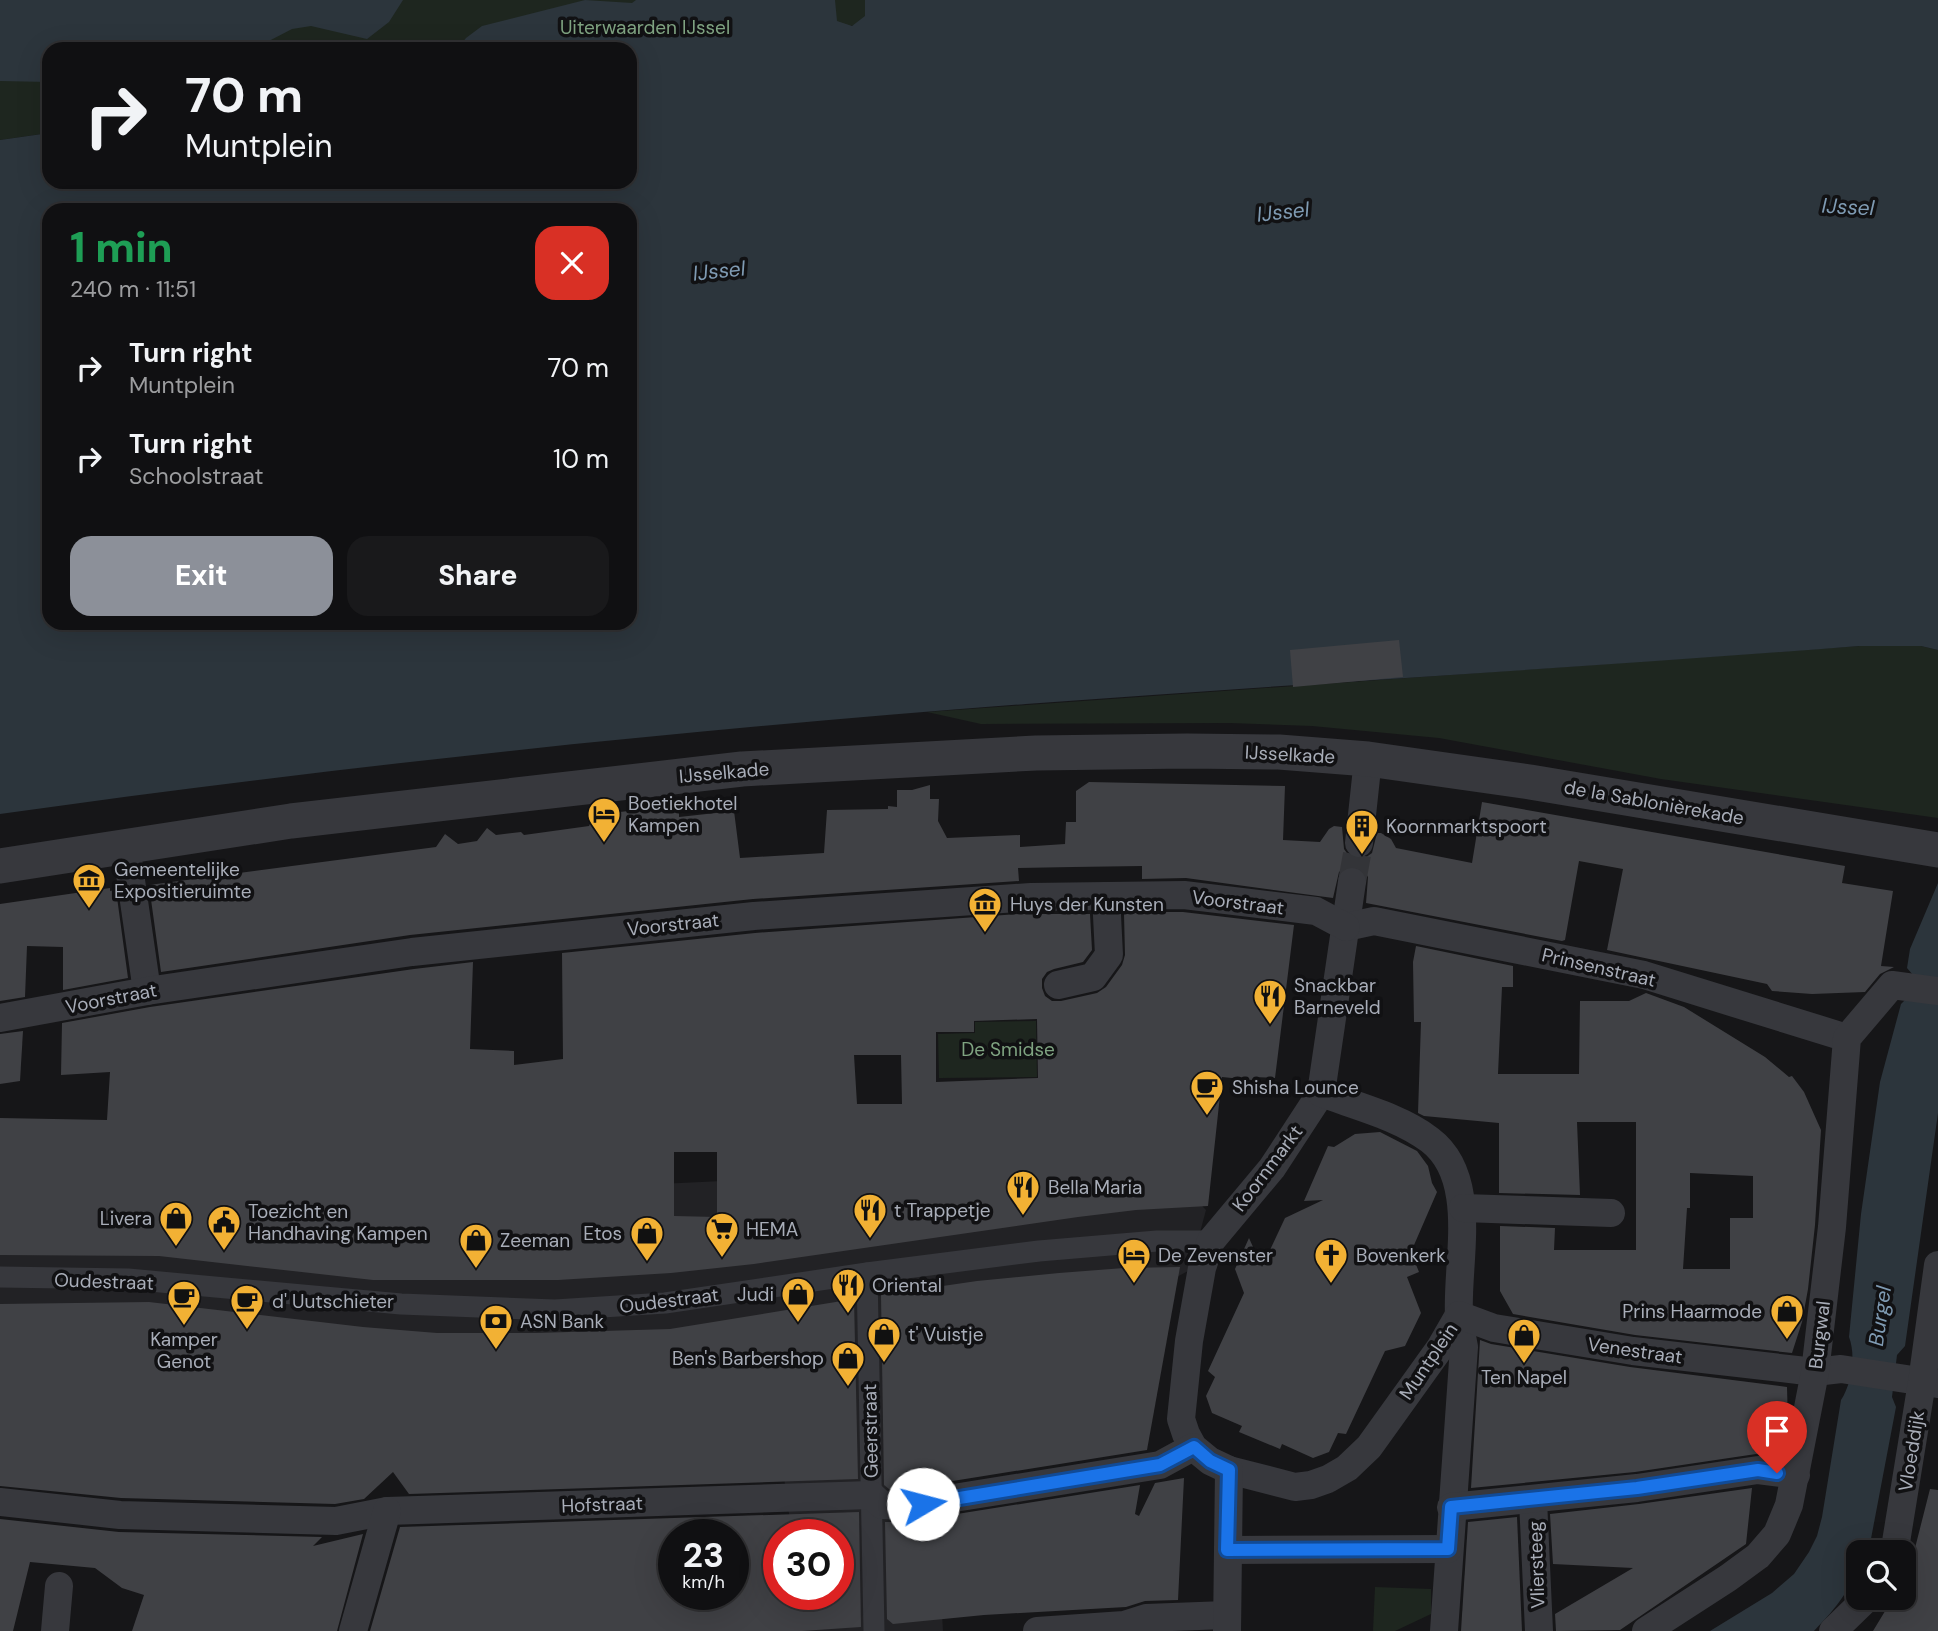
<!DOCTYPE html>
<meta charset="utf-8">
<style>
body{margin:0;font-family:"DM Sans",sans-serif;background:#19191b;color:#f1f3f6;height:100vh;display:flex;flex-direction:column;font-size:26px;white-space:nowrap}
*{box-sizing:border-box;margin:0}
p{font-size:23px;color:#9c9d9f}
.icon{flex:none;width:38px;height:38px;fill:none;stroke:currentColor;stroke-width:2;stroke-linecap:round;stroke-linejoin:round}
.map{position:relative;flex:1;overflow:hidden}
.panel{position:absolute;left:42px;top:203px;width:595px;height:427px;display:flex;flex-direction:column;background:#101012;border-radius:21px;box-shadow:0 7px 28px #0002,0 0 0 2px #303032}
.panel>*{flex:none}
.top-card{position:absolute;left:42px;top:42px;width:595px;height:147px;border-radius:21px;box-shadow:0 7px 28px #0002,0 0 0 2px #303032;background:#101012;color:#f1f3f6;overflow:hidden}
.tools{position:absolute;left:1846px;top:1540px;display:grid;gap:14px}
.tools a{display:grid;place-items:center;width:70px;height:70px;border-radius:14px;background:#101012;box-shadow:0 7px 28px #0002,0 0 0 2px #303032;font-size:35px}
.speed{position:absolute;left:658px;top:1519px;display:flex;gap:14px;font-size:35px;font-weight:700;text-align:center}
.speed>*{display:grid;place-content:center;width:91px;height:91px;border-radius:50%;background:#101012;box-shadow:0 7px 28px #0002,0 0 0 2px #303032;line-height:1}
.speed small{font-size:18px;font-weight:400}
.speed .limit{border:10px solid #d22;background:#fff;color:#111}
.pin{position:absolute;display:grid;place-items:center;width:60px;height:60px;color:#fff;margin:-72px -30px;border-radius:50% 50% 50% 0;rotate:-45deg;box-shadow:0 0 7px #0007}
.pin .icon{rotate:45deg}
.me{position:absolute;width:77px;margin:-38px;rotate:82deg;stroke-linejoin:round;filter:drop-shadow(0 0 5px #0008)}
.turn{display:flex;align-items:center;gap:24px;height:147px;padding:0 28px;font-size:32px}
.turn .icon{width:91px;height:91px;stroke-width:2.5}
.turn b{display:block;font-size:49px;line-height:60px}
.round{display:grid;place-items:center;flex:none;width:74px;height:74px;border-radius:21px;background:#19191b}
.headline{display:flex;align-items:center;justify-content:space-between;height:119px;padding:0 28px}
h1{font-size:42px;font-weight:800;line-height:52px;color:#1e9e55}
.cta{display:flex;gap:14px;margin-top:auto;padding:14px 28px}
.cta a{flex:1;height:80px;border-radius:21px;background:#8c9099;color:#fff;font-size:28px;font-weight:800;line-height:80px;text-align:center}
.cta a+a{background:#19191b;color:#f1f3f6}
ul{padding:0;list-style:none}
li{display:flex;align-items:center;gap:21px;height:91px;padding:0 28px}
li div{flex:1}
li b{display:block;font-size:26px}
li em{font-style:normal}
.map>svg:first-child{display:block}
.built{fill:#222225}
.green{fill:#1e261f}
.water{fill:#2c353c;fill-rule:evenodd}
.building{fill:#404145;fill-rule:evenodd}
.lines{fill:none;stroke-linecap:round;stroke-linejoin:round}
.minor-tunnel{stroke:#333438;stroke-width:28;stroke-dasharray:28 14;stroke-linecap:butt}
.pedestrian{stroke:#37383d;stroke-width:21}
.minor{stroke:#37383d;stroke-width:28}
.tertiary{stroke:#37383d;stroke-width:35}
.route-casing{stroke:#114b97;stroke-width:18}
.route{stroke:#1a73e8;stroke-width:12}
.labels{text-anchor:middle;stroke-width:7;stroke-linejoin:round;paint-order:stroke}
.park-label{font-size:19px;fill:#7fa381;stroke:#111113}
.street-label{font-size:19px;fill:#a8adb8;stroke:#111113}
.poi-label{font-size:19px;fill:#a8adb8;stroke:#111113;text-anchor:start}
.water-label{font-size:21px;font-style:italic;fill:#7f9bb3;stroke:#111113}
</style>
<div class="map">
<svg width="1938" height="1631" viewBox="0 0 1938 1631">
<rect width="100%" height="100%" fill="#161618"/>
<!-- built -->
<path class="built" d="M1147 1149 1206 1210 1190 1270 1114 1310 928 1366 943 1631H729L779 1594H838V1535H792L768 1363 0 1343V1179L491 1192 870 1174Z"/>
<!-- green -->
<g class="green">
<path d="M0 0H1093L864 24 630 56V49H49V133L0 140Z"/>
<path d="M1859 646H1921L1938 650V818L1661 779 1439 738 1312 726 1230 723 981 724 927 712Z"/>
<path d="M1036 1021 1037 1077 939 1078 938 1034 975 1033V1022Z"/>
<path d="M1375 1587 1431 1589V1614L1395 1631H1373Z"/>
</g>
<!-- water -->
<g class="water">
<path d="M0 0H403L389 22 367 39 311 26 292 29 265 43 238 49H49V82L0 81Z"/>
<path d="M585 0 632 3 636 0H835L837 21 852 26 865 16V0H1938V650L1921 646H1859C1582 668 1304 683 1026 704 683 730 340 766 0 814V140L49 133V182H630V49H457L466 38 482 26ZM49 210H630V623H49Z"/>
<path d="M1938 883V1113L1905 1346 1897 1355 1892 1397 1896 1407 1870 1544 1866 1552H1858C1858 1584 1835 1609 1814 1631H1710L1772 1593 1794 1574 1809 1552 1817 1536 1822 1517 1841 1400C1852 1383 1856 1355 1849 1337L1861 1214 1880 1082 1901 1004 1908 997 1913 975 1907 968 1910 949Z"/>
</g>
<!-- building -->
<g class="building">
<path d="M1399 640 1403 677 1293 687 1290 650Z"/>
<path d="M1089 782 1285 786 1283 840 1320 842 1329 829 1334 826 1342 827 1344 849 1349 856 1357 859 1365 858 1372 853 1377 833H1381L1391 839 1396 848 1472 863 1482 802 1845 866 1842 883 1893 891 1881 966 1894 967 1880 974 1865 992 1812 994 1772 991 1767 984 1607 950 1623 869 1579 861 1565 940 1562 941 1366 903 1368 877 1363 869 1355 866H1347L1339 872 1333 898 1186 878 1142 879V866L1073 867 1018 868 1019 881 753 899 410 935 161 972 149 885 436 847 445 834 458 844 477 841 487 828 496 835 521 832 524 835 589 826 594 815 663 807 664 811 679 810V817L734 811 740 858 824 853 827 810 888 809V806L897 807V790H912L930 785V799H939L938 821 947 838 1020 835V847L1065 844 1066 822H1076V791Z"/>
<path d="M110 888V891L116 890 128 978 63 990V947L27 946 25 997 0 1001V904Z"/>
<path d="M1143 912H1183L1294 925 1275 1078 1254 1077 1252 1080 1222 1077 1208 1206 1136 1210 1078 1217 754 1264 671 1273 558 1280H373L159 1256 0 1255V1118L107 1120 110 1072 61 1075 62 1023 150 1007 414 969 473 962 470 1049 514 1051V1065L563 1059 562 953 755 933 1019 914H1090L1092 950 1083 962 1054 969 1047 972 1042 979V988L1045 996 1052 1001H1061L1097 993 1106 987 1122 965 1125 955 1124 914ZM1037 1019 1038 1078 936 1082V1032H974V1021ZM854 1055H901L902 1104H857ZM674 1152H717V1217L674 1216Z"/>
<path d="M1416 946 1513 966V987H1502L1498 1074H1579L1580 1001H1629L1646 993 1684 1007 1765 1057 1789 1077 1792 1076 1804 1092 1821 1130 1815 1225 1808 1289 1802 1322 1792 1353 1635 1335 1513 1314 1500 1291V1226L1555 1228 1554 1250H1636V1122H1577L1580 1195 1499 1193V1123L1424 1116 1418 1113 1421 1022H1414L1413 962ZM1690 1173 1753 1176V1218H1730V1269H1683L1687 1208H1690Z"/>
<path d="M23 1031 20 1081 0 1084V1034Z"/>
<path d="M1380 1132 1417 1151 1428 1166 1432 1183 1437 1192 1411 1252 1419 1272 1407 1277 1421 1313 1405 1346 1385 1351 1346 1434 1338 1433 1329 1452 1313 1458 1282 1444 1280 1449 1239 1432 1242 1426 1212 1413 1206 1396 1215 1377 1208 1371 1244 1293 1235 1269 1249 1238 1262 1267 1285 1218 1323 1200 1304 1201 1328 1146 1334 1147 1355 1134Z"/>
<path d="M1180 1267 1147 1450 903 1489H889L884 1485 881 1295 977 1281 1059 1273 1124 1268Z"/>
<path d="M854 1299 858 1479 409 1494 393 1472 364 1499 335 1504 121 1498 0 1486V1304L149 1302 363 1327 437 1333H536L670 1329Z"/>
<path d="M1480 1340 1491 1344 1630 1367 1787 1387 1788 1423 1782 1456 1756 1454 1635 1472 1471 1488Z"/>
<path d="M1184 1478 1178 1600 1145 1601 1126 1607 984 1615 893 1624 887 1619 885 1522H907L1140 1485 1135 1514 1139 1516 1155 1483Z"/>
<path d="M1752 1488 1746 1544 1620 1630 1556 1631 1555 1614 1633 1568 1553 1564 1550 1514 1639 1504Z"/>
<path d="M1930 1489 1938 1490V1631H1873L1893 1598H1904V1568L1914 1552Z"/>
<path d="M859 1512 861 1627 802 1631H370L400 1527ZM674 1535H733V1594H674ZM779 1535H838V1594H779Z"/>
<path d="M1517 1517 1522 1631H1461L1468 1522Z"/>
<path d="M0 1519 119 1532 322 1537 313 1546 363 1534 337 1631H132L144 1595 122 1588 95 1568 30 1562 13 1631H0Z"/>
</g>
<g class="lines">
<!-- minor-tunnel -->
<path class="minor-tunnel" d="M1352 882 1359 843"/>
<!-- pedestrian -->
<g class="pedestrian">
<path d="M867 1273 874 1631"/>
<path d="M0 1277 128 1279 401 1304 555 1310 665 1303 867 1273 1039 1251 1157 1241H1211"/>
</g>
<!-- minor -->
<g class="minor">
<path d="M1359 843 1368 759"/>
<path d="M126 846 147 991"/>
<path d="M1352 882 1321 1093 1272 1168 1211 1241 1202 1268 1189 1341 1181 1419 1186 1434 1193 1447 1210 1461 1229 1470 1295 1487 1311 1485 1328 1479 1347 1468 1369 1447 1440 1348 1459 1315"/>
<path d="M1346 927 1374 921 1644 975 1847 1038"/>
<path d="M1058 985 1093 977 1109 955 1106 896"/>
<path d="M0 1018 147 991 412 952 754 916 1031 897 1184 895 1316 911 1346 927"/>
<path d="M1321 1093C1356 1106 1400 1117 1430 1140 1480 1178 1456 1263 1459 1315 1460 1326 1462 1337 1464 1347L1444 1631"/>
<path d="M1463 1208 1611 1213"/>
<path d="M1459 1315 1494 1328 1633 1351 1815 1372 1841 1369 1938 1384"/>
<path d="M1533 1500 1539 1631"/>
<path d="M0 1502 120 1515 336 1521 387 1511 871 1495 882 1505 904 1506 1160 1465 1193 1447"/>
<path d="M1451 1507 1637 1488 1758 1470 1796 1475"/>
<path d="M1228 1550 1448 1549"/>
<path d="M1891 1552 1896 1542 1922 1382 1938 1265"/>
<path d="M55 1631 59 1586"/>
<path d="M353 1631 387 1511"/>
<path d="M1037 1631 1124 1625 1146 1618 1226 1615"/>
<path d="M1227 1631 1229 1470"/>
<path d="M1646 1631 1728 1578 1758 1556 1777 1534 1789 1505 1815 1372 1832 1227 1847 1038 1892 985 1938 991"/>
<path d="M1833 1631 1867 1598"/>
</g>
<!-- tertiary -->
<path class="tertiary" d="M0 866 291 821 742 769 1036 753 1187 751 1279 752 1368 759 1530 782 1938 850"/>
</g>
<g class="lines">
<defs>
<path id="route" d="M923 1504 1160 1465 1194 1447 1210 1461 1229 1470 1227 1550 1448 1549 1451 1507 1637 1488 1758 1470 1777 1473"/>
</defs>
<!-- route casing -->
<use href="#route" class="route-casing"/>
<!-- route -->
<use href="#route" class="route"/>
</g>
<!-- icons -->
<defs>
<symbol id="hotel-pin" viewBox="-11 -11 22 30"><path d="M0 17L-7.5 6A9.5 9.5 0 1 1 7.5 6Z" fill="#f2b134" stroke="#111113"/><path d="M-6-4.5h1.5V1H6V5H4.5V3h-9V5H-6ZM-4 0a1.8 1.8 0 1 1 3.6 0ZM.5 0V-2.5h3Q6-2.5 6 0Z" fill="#111"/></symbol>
<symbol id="building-pin" viewBox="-11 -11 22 30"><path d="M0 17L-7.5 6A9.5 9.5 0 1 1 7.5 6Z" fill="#f2b134" stroke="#111113"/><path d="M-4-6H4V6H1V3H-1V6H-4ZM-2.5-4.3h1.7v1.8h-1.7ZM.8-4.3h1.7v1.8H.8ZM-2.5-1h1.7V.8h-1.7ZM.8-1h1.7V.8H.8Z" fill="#111"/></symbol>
<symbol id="museum-pin" viewBox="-11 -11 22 30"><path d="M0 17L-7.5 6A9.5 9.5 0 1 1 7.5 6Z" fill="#f2b134" stroke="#111113"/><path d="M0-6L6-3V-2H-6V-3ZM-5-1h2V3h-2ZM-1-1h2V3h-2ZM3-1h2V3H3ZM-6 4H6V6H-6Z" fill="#111"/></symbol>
<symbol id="restaurant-pin" viewBox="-11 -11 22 30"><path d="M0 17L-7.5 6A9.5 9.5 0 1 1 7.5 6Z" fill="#f2b134" stroke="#111113"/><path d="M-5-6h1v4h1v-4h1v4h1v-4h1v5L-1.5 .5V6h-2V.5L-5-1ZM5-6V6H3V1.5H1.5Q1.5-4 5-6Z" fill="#111"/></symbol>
<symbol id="cafe-pin" viewBox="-11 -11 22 30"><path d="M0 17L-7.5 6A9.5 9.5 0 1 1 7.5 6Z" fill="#f2b134" stroke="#111113"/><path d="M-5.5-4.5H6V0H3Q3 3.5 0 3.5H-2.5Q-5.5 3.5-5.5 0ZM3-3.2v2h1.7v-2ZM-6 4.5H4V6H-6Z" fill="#111"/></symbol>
<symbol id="shop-pin" viewBox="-11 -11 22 30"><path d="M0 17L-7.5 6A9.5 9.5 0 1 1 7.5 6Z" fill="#f2b134" stroke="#111113"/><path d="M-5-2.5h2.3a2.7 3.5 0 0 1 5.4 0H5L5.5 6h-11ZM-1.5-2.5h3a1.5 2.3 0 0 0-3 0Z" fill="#111"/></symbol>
<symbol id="civic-pin" viewBox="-11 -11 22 30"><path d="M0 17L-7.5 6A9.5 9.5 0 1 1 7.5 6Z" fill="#f2b134" stroke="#111113"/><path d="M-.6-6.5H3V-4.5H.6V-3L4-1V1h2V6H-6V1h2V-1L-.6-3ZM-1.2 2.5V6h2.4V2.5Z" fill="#111"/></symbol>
<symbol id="supermarket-pin" viewBox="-11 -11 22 30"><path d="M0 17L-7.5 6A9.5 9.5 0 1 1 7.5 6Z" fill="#f2b134" stroke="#111113"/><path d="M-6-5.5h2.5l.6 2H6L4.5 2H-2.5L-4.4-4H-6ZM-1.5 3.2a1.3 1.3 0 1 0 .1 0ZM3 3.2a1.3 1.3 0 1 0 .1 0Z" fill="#111"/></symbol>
<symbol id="church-pin" viewBox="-11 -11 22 30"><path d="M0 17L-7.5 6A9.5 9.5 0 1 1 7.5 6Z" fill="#f2b134" stroke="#111113"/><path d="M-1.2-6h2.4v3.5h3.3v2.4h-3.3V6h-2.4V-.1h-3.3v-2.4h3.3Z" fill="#111"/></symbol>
<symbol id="bank-pin" viewBox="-11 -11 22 30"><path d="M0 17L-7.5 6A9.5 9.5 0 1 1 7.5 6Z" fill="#f2b134" stroke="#111113"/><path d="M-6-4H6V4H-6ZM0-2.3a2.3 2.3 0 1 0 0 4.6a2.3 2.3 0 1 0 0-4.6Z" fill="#111"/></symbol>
</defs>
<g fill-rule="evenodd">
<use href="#hotel-pin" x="585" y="795" width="38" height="52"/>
<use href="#building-pin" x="1343" y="807" width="38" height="52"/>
<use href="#museum-pin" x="70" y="861" width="38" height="52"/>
<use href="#museum-pin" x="966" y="885" width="38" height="52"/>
<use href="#restaurant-pin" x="1251" y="977" width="38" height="52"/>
<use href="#cafe-pin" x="1188" y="1068" width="38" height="52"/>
<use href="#restaurant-pin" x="1004" y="1168" width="38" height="52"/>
<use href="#restaurant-pin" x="851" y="1191" width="38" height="52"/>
<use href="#shop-pin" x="157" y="1199" width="38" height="52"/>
<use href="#civic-pin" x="205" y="1203" width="38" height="52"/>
<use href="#supermarket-pin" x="703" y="1210" width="38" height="52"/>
<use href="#shop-pin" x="628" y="1214" width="38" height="52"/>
<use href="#shop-pin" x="457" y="1221" width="38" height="52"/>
<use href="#hotel-pin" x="1115" y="1236" width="38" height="52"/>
<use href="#church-pin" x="1312" y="1236" width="38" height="52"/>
<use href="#restaurant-pin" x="829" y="1266" width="38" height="52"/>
<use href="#shop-pin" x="779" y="1275" width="38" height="52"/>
<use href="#cafe-pin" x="165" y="1278" width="38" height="52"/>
<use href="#cafe-pin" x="228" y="1282" width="38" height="52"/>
<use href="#shop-pin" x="1768" y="1292" width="38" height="52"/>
<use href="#bank-pin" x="477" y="1302" width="38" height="52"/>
<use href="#shop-pin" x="865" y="1315" width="38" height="52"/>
<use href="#shop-pin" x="1505" y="1316" width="38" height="52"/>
<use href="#shop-pin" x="829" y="1339" width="38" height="52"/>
</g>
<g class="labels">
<!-- park labels -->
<g class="park-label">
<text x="645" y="34">Uiterwaarden IJssel</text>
<text x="1008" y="1056">De Smidse</text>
</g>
<!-- street labels -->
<g class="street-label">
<text transform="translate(1290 754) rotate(3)" y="7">IJsselkade</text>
<text transform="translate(724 772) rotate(-5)" y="7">IJsselkade</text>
<text transform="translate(1654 802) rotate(10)" y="7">de la Sablonièrekade</text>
<text transform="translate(1238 902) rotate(7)" y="7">Voorstraat</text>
<text transform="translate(673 924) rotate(-6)" y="7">Voorstraat</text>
<text transform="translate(1599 967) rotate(13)" y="7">Prinsenstraat</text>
<text transform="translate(111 998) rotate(-11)" y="7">Voorstraat</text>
<text transform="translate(1267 1168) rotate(-53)" y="7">Koornmarkt</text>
<text transform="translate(104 1281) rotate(2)" y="7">Oudestraat</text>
<text transform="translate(669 1300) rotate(-7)" y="7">Oudestraat</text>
<text transform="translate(1819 1335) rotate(-83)" y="7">Burgwal</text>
<text transform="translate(1635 1350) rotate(8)" y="7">Venestraat</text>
<text transform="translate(1428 1361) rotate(-56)" y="7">Muntplein</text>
<text transform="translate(870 1431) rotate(-91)" y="7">Geerstraat</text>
<text transform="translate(1911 1451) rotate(-81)" y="7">Vloeddijk</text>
<text transform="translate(602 1504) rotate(-2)" y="7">Hofstraat</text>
<text transform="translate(1536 1565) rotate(-92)" y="7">Vliersteeg</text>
</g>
<!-- poi labels -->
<g class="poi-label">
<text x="628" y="810">Boetiekhotel<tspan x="628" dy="22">Kampen</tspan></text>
<text x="1386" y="833">Koornmarktspoort</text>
<text x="114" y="876">Gemeentelijke<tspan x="114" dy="22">Expositieruimte</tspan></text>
<text x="1010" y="911">Huys der Kunsten</text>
<text x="1294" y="992">Snackbar<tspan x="1294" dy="22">Barneveld</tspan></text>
<text x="1232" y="1094">Shisha Lounce</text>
<text x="1048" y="1194">Bella Maria</text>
<text x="894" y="1217">t Trappetje</text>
<text x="248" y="1218">Toezicht en<tspan x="248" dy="22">Handhaving Kampen</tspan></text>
<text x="152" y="1225" text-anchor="end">Livera</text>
<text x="746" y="1236">HEMA</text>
<text x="622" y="1240" text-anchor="end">Etos</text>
<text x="500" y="1247">Zeeman</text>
<text x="1158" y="1262">De Zevenster</text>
<text x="1356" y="1262">Bovenkerk</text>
<text x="872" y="1292">Oriental</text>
<text x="774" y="1301" text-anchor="end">Judi</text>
<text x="272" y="1308">d' Uutschieter</text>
<text x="1762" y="1318" text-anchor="end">Prins Haarmode</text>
<text x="520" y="1328">ASN Bank</text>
<text x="908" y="1341">t' Vuistje</text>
<text x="184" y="1346" text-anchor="middle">Kamper<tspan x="184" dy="22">Genot</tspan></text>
<text x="824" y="1365" text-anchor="end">Ben's Barbershop</text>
<text x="1524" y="1384" text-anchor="middle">Ten Napel</text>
</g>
<!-- water labels -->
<g class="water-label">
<text transform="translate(1848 207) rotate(3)" y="7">IJssel</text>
<text transform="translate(1283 212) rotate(-6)" y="7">IJssel</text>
<text transform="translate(719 271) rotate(-6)" y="7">IJssel</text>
<text transform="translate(1880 1316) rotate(-82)" y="7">Burgel</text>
</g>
</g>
</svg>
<div class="tools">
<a><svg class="icon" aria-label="search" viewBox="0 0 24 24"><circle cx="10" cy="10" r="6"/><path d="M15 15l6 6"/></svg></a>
</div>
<div class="speed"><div>23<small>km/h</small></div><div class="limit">30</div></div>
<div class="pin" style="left:1777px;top:1473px;background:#d93025"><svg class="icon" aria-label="arrive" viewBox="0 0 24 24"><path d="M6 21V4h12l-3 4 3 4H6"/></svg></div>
<svg class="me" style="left:923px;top:1504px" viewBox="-20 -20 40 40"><circle r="19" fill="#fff"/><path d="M0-13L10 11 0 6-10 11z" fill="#1a73e8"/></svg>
<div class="top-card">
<div class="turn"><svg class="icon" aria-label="right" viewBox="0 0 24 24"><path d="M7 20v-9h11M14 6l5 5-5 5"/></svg><div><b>70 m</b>Muntplein</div></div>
</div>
<section class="panel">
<div class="headline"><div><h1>1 min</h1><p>240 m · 11:51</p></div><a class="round" style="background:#d93025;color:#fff"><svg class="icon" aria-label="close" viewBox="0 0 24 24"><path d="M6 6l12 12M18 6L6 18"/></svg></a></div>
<ul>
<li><svg class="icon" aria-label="right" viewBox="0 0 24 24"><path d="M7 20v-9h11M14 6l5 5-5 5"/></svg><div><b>Turn right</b><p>Muntplein</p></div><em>70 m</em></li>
<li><svg class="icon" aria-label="right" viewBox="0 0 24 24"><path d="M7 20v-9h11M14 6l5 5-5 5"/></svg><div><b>Turn right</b><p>Schoolstraat</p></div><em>10 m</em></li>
</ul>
<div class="cta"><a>Exit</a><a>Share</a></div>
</section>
</div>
